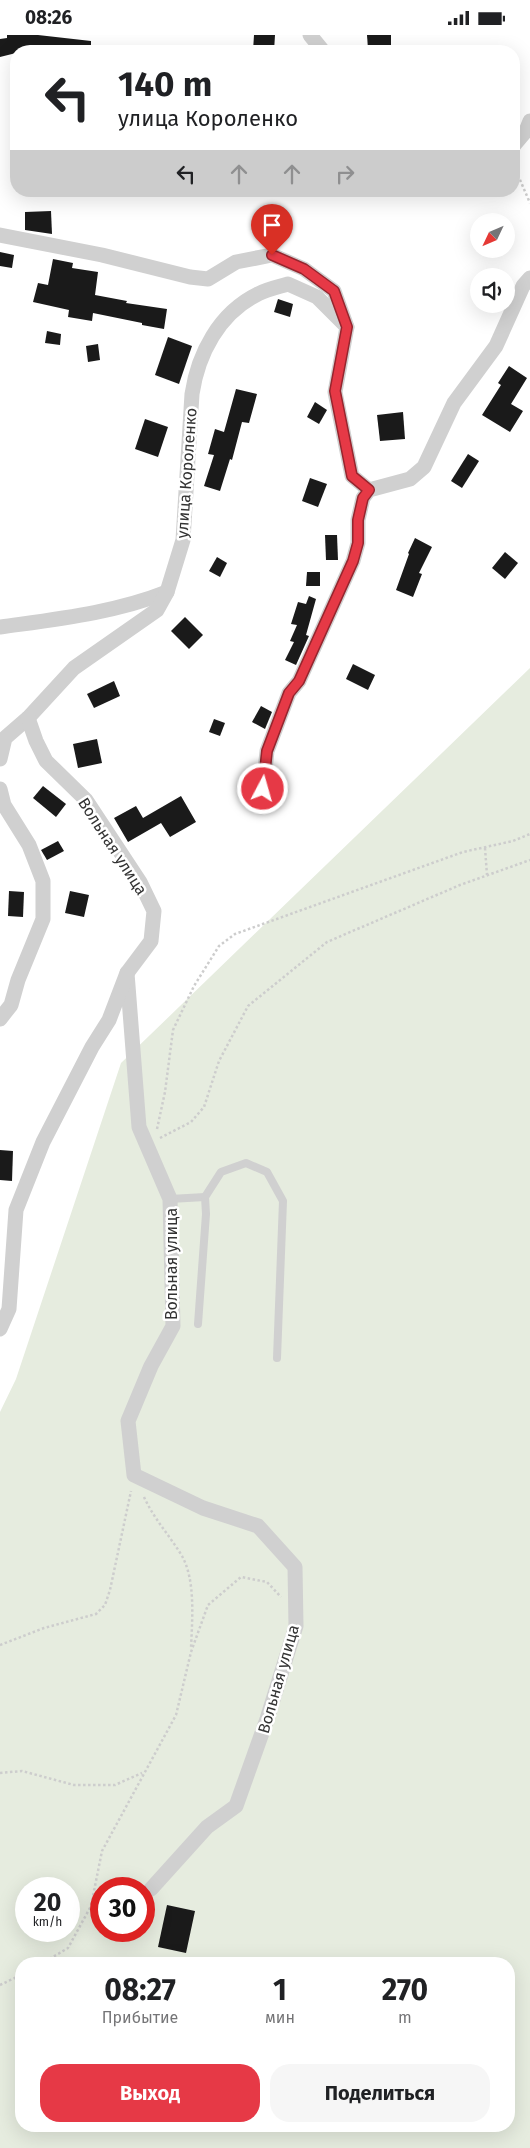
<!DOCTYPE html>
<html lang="ru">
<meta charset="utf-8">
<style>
body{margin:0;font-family:"Fira Sans",sans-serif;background:#f6f6f6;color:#202124;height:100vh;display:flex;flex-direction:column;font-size:19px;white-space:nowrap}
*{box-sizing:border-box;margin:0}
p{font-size:16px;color:#757577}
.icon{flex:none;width:28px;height:28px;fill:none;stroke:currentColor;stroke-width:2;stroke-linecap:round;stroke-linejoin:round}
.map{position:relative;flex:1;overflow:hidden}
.sheet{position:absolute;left:15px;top:1922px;width:500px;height:175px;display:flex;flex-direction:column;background:#fff;border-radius:20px;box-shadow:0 5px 20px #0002}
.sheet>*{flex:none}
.top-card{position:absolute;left:10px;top:10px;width:510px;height:152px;border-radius:20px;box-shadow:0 5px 20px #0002;background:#fff;color:#202124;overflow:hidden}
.needle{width:32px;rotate:226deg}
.fabs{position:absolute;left:470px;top:178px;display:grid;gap:10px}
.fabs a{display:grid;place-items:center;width:45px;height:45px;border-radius:50%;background:#fff;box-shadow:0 5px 20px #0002;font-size:25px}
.speed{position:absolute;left:15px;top:1842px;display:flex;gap:10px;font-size:25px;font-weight:700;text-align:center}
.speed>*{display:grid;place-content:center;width:65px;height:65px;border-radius:50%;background:#fff;box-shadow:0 5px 20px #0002;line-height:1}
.speed small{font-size:12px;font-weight:400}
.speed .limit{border:8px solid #d22;background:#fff;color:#111}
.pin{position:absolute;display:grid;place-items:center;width:42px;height:42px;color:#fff;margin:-51px -21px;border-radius:50% 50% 50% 0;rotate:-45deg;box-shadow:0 0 5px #0007}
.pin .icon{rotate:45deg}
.me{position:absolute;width:55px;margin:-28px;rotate:6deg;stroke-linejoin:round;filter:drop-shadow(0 0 4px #0008)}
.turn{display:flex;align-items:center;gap:18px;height:105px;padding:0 25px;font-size:22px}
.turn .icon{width:65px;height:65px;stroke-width:2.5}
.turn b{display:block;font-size:35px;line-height:42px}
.lanes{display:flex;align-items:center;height:48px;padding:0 25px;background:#0003;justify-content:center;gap:25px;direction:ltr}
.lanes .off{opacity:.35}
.eta{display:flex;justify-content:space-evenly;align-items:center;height:85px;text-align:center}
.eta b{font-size:30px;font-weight:700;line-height:35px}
.button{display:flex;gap:10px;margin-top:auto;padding:10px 25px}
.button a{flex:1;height:58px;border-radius:20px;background:#e63946;color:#fff;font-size:20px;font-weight:700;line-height:58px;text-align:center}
.button a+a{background:#f6f6f6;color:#202124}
.status{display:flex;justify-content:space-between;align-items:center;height:35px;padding:0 25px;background:#fff;direction:ltr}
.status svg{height:14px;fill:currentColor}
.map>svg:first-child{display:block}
.green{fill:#e6ecdf;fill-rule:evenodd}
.building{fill:#1a1a1a}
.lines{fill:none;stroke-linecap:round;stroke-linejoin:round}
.path{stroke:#cdcdcd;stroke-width:2.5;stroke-dasharray:2.5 2.5;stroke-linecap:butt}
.lane{stroke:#d0d0d0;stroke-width:8}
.street{stroke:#d0d0d0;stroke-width:15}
.route-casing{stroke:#96252e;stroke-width:12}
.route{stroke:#e63946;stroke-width:9}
.labels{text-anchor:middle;stroke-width:5;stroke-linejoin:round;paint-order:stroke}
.street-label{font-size:16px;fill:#333;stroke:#fff}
</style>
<div class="status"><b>08:26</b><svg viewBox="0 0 49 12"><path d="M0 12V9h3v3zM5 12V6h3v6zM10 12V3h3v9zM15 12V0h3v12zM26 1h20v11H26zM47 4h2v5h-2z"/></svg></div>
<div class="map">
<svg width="530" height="2113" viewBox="0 0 530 2113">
<rect width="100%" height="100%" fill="#fff"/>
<!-- green -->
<path class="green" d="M530 633V2113H0V1377L16 1344 121 1028ZM26 1854H69V1896H26ZM101 1854H144V1896H101ZM21 1929H509V2091H21Z"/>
<!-- building -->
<g class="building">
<path d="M7 0H38L91 6V16H53L54 11 16 16V18L0 22V4L7 3Z"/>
<path d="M254 0H275L274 16H253Z"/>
<path d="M367 0H391V13L368 14Z"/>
<path d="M51 176 52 199 25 195V177Z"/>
<path d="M0 217 14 220 12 233 0 231Z"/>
<path d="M53 224 73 228 72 233 98 237 95 260 127 266 126 268 167 274 164 294 142 290V288L93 278 92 286 68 282 69 275 33 267 38 248 48 250Z"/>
<path d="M278 264 293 269 290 282 274 277Z"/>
<path d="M47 296 61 299 60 310 45 308Z"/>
<path d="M168 302 192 311 179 349 155 340Z"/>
<path d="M98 309 100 325 88 327 86 311Z"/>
<path d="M509 331 527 343 511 369 523 376 510 397 482 380 501 350 498 348Z"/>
<path d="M236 354 257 359 249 388 242 387 232 425 230 424 220 456 204 451 214 420 208 419 215 394 224 397Z"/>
<path d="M315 367 327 375 319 389 307 382Z"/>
<path d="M403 377 405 404 380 406 377 380Z"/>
<path d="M145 384 168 392 158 422 135 414Z"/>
<path d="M468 419 479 426 462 453 451 446Z"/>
<path d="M310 443 327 449 318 472 302 466Z"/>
<path d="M325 500H337L338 525H326Z"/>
<path d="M415 503 432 512 419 538 422 539 413 562 396 555 409 519 408 518Z"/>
<path d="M505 517 518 528 505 544 492 533Z"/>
<path d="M217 522 227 528 220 542 209 536Z"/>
<path d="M307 537H320V551H306Z"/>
<path d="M309 561 316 564 306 600 309 601 296 630 285 625 294 607 290 606 297 590 291 589 298 567 306 569Z"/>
<path d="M185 582 203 600 189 614 171 596Z"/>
<path d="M353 629 375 640 368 655 346 644Z"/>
<path d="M114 646 120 661 94 673 87 659Z"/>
<path d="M261 671 272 677 265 694 252 687Z"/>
<path d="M214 684 225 688 220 701 209 697Z"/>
<path d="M97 704 102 728 78 733 73 709Z"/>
<path d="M43 751 66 769 56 782 33 763Z"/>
<path d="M181 761 196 787 170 802 161 788 128 807 114 783 136 771 143 783Z"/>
<path d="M58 806 64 816 47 825 41 815Z"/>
<path d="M9 856 24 857 23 882 8 881Z"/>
<path d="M70 856 89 860 84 882 65 878Z"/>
<path d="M0 1115 13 1116 12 1146 0 1145Z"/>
<path d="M167 1870 195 1876 186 1918 158 1912Z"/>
</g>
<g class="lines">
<!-- path -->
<g class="path">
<path d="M514 131 530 168"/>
<path d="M485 813 487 840"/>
<path d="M157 1094 165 1057 173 995 194 951 219 911 235 899 463 817 513 806 530 799"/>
<path d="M160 1103 191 1087 204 1072 219 1026 248 971 327 907 460 850 530 825"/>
<path d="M144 1462C154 1484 170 1501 182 1521 196 1546 192 1586 191 1614"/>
<path d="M0 1610 44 1593 96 1579 105 1570 110 1555 131 1456"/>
<path d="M0 1738 22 1736 74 1750H115L142 1738"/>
<path d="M41 1929 68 1913 91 1871 102 1816 176 1680 191 1617 208 1570 241 1542 267 1547 281 1562"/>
<path d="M0 1950 21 1940"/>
</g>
<!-- lane -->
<g class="lane">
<path d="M170 1164 205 1162"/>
<path d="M198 1289 206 1179 205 1162 221 1137 246 1128 267 1137 283 1166 277 1323"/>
</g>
<!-- street -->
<g class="street">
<path d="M310 0 323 16"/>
<path d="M514 110 526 96 530 86"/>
<path d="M0 200 102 220 190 242 208 244 236 227 272 220 304 234 334 256 347 292 335 357 352 441 369 455"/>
<path d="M0 592C57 584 114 578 167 557"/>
<path d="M0 724 5 703 28 683 74 633 157 575 167 557 183 505 192 359C198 319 219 278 258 259 267 254 278 252 288 249L317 262 347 292"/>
<path d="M0 754 4 770 29 810 43 846V884L18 945 11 970 0 984"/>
<path d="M263 754 267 716 289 658 299 646 353 526 358 508V485L363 463 369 455 410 444 424 432 454 368 496 311 523 251 530 243"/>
<path d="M127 938 139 1092 170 1164 173 1291 151 1331 128 1386 134 1440 203 1473 258 1491 295 1532 296 1591 267 1684 236 1771 207 1792 151 1854"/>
<path d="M0 1294 9 1274 16 1175 43 1107 92 1012 109 985 127 938 151 906 154 876 140 847 86 765 46 726 36 706 28 683"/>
</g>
</g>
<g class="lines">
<defs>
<path id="route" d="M263 754 267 716 289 658 299 646 353 526 358 508V485L363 463 369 455 352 441 335 356 347 292 334 256 304 234 272 220"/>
</defs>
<!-- route casing -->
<use href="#route" class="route-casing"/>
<!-- route -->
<use href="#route" class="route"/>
</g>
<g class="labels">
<!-- street labels -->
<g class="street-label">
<text transform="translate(186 438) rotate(-86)" y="6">улица Короленко</text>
<text transform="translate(113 811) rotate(57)" y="6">Вольная улица</text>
<text transform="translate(171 1229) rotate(-90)" y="6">Вольная улица</text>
<text transform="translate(278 1644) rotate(-74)" y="6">Вольная улица</text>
</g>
</g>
</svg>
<div class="fabs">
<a><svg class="needle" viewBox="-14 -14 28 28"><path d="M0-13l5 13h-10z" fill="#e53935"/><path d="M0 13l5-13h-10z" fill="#757577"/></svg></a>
<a><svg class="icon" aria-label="sound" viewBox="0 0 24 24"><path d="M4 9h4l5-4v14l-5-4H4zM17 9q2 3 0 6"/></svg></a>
</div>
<div class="speed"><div>20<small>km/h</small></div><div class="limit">30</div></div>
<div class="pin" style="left:272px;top:220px;background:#d93025"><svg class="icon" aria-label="arrive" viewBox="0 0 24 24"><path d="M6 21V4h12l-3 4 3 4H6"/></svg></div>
<svg class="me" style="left:263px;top:754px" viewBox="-20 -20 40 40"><circle r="17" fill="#e63946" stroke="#fff" stroke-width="3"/><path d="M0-11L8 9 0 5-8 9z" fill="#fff"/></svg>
<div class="top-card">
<div class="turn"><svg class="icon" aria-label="left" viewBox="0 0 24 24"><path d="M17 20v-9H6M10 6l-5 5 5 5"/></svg><div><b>140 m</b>улица Короленко</div></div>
<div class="lanes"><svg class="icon" aria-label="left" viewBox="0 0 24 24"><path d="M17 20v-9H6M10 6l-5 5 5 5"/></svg><svg class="icon off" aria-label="ahead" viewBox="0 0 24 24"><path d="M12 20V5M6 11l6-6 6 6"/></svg><svg class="icon off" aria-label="ahead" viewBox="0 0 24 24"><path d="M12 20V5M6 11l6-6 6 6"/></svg><svg class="icon off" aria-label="right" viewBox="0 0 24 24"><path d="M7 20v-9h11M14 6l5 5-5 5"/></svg></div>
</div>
<section class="sheet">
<div class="eta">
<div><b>08:27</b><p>Прибытие</p></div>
<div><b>1</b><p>мин</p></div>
<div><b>270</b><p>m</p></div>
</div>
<div class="button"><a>Выход</a><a>Поделиться</a></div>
</section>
</div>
